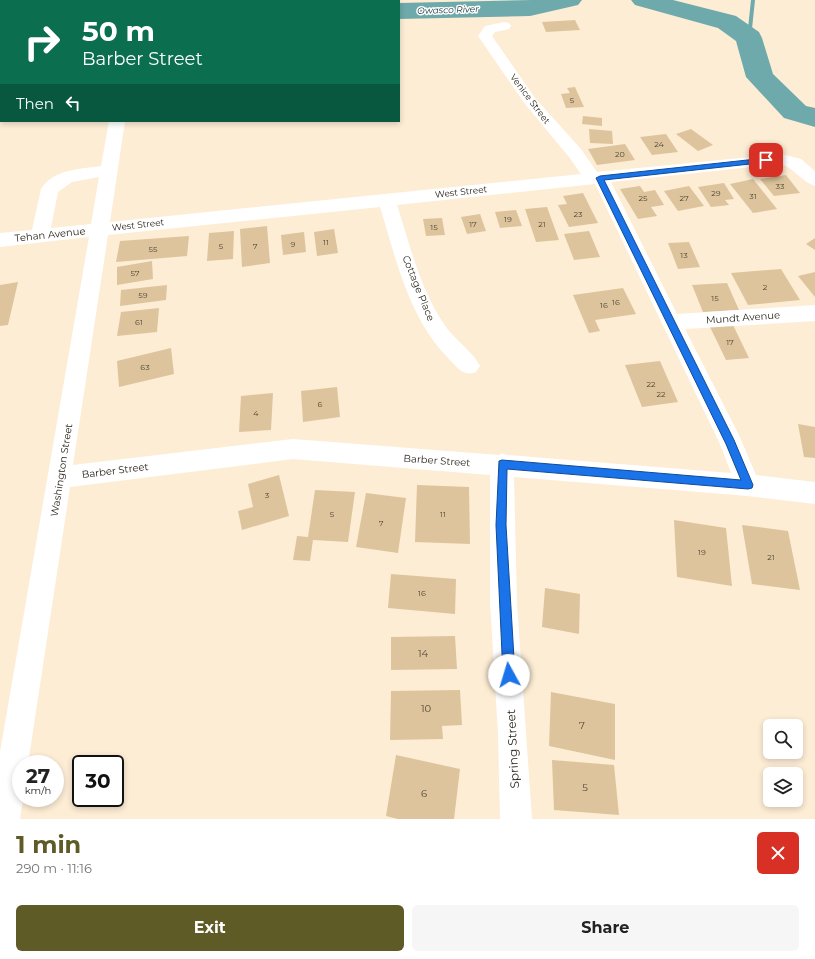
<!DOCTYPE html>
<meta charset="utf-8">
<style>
body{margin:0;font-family:Montserrat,sans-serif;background:#f6f6f6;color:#222;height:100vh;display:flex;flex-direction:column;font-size:15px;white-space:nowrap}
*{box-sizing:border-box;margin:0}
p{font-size:13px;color:#767676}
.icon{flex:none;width:22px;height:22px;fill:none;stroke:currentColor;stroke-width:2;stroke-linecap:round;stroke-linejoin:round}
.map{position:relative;height:819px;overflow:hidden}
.sheet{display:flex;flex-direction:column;background:#fff;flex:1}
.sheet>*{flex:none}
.guide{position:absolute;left:0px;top:0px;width:400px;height:122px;box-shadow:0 2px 6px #0003;background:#0b6e4f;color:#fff;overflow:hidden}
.fabs{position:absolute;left:763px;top:719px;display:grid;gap:8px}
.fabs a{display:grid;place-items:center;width:40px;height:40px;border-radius:6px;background:#fff;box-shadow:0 2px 6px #0003;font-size:20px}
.speed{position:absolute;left:12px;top:755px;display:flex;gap:8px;font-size:20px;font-weight:700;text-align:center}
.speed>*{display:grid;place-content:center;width:52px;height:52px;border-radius:50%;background:#fff;box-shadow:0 2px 6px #0003;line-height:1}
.speed small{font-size:10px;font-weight:400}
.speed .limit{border:2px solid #111;border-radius:6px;background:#fff;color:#111}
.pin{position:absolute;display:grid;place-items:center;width:34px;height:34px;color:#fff;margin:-17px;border-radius:8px;box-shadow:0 2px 6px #0006}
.me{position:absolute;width:44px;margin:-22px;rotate:354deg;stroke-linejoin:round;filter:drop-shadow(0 0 3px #0008)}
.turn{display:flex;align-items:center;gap:14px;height:84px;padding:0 16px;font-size:18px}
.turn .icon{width:52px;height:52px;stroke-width:2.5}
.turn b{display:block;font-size:28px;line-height:34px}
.then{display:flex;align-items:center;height:38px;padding:0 16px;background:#0003;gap:8px;font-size:15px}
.round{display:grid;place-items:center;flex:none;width:42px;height:42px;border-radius:6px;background:#f6f6f6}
.overview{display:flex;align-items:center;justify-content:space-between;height:68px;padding:0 16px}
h1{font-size:24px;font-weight:700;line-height:30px;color:#5e5b27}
.action{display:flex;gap:8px;margin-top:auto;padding:8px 16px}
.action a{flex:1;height:46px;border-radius:6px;background:#5e5b27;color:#fff;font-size:16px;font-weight:700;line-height:46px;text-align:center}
.action a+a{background:#f6f6f6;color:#222}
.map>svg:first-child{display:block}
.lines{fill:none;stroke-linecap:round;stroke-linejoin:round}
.stream{fill:#6ea9ab;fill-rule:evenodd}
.river{fill:#6ea9ab;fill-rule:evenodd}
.building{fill:#ddc49c}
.minor{fill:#fff;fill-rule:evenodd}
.route{fill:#1a73e8;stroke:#114b97}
.labels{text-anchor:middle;stroke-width:3;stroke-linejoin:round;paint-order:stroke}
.number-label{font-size:8px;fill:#524837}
.far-water-label{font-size:9px;font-style:italic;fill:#123132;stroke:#fff}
.far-street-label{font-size:9px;fill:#231e15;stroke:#fff}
.street-label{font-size:10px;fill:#231e15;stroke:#fff}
.near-number-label{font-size:10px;fill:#524837}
.near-street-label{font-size:12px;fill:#231e15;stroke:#fff}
</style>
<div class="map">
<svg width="815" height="819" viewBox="0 0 815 819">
<rect width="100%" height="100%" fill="#fdedd5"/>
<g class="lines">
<!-- stream -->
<g class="stream">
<path d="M139 0H156L155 1H138Z"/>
<path d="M751 0H755L751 38 749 39 747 38Z"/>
<rect x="0" y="9" width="1" height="2"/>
</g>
<!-- river -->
<g class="river">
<path d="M532 0H582L578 5 530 16 399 19V3Z"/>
<path d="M631 0H673L736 16 759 32 762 38 773 74 806 106 815 108V127L784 118 746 77 736 41 718 28 635 5Z"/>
</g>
</g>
<!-- building -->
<g class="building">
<path d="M575 20 580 30 546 32 542 22Z"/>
<path d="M575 87 584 107 566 108 561 94 570 93 567 88Z"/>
<path d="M583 116 602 118V126L582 124Z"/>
<path d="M589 129 612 131 613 144 590 143Z"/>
<path d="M691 129 713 145 698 151 676 134Z"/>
<path d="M666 134 678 152 652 155 640 137Z"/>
<path d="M625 144 635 160 597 165 588 149Z"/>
<path d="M786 175 800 193 774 196 760 179Z"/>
<path d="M753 179 777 209 753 213 730 184Z"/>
<path d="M724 183 734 199 725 200 729 205 711 207 698 187Z"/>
<path d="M640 186 644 192 655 190 664 205 651 207 657 216 638 219 620 189Z"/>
<path d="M689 186 704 206 678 211 664 191Z"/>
<path d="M583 193 598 223 569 227 558 205 567 204 563 196Z"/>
<path d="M547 207 559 240 536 242 525 209Z"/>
<path d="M516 210 522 226 500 228 495 212Z"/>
<path d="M480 214 486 231 467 234 461 217Z"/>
<path d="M442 218 445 235 426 236 423 219Z"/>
<path d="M267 226 270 263 242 267 240 229Z"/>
<path d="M334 229 338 253 317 256 314 232Z"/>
<path d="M234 231 233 259 207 261 209 233Z"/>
<path d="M589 231 600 257 574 260 564 234Z"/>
<path d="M304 232 306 252 283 255 281 235Z"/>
<path d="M189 236 187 256 116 262 120 241Z"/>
<path d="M815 238V250L806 244Z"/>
<path d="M689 242 700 267 678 269 668 243Z"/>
<path d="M152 261 153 279 117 285V267Z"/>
<path d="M781 269 800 300 748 305 731 273Z"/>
<path d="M815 272V297L798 276Z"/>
<path d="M18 282 8 325 0 326V285Z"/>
<path d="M727 283 739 310 703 312 692 285Z"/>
<path d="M167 285 166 300 120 306 121 290Z"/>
<path d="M623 288 636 314 595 320 600 331 589 333 573 295Z"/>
<path d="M159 308 157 332 117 336 121 312Z"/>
<path d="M733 325 749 358 726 360 710 327Z"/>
<path d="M171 348 174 374 119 387 117 361Z"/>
<path d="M660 361 678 402 642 407 625 365Z"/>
<path d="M337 387 340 417 303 422 301 391Z"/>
<path d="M273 393 271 430 239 432 241 396Z"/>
<path d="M798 424 815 427V458L804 457Z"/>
<path d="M279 475 289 516 242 530 238 511 253 507 248 484Z"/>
<path d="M417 485 469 487 470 544 415 542Z"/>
<path d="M315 490 355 492 348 542 313 540 310 561 293 560 297 536 308 537Z"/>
<path d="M366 493 406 498 398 553 356 547Z"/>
<path d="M674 520 726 528 732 586 677 577Z"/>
<path d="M742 525 788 531 800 590 752 584Z"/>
<path d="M391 574 456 579 455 614 388 608Z"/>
<path d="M545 588 580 594 579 634 542 627Z"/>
<path d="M455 636 457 669 391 670V637Z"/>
<path d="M460 690 462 725 442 726 443 739 390 740 391 691Z"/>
<path d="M551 692 615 704V760L549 746Z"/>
<path d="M396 755 460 769 454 819H398L386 816Z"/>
<path d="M552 760 614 765 619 815 554 810Z"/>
</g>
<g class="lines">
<!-- minor -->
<g class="minor">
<rect x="130" y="0" width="12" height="1"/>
<rect x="0" y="20" width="1" height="8"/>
<path d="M504 22 509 23 511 26 509 29 495 32 492 36 535 98 581 149 597 172 781 154 801 159 815 171V186C802 182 794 168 781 164L611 182 677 314 815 305V321L685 329 739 435 756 475 815 482V504L748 496 514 477 517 603 532 819H500L498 734 490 603V475L293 459 70 487 28 764H21V798H23L20 819H0V752L89 237 0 247V233L32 230 41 189C53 169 81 169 101 166L109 121H125L110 222 581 174 569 157 525 104 478 36 485 26ZM99 177 91 224 51 228 58 192 72 182ZM595 184 720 444 731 473 507 455 502 453 499 455 293 439 73 465 108 235 380 207C396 259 409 319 449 359 458 368 463 377 476 372L480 366C472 350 454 340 444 324 420 289 410 245 397 205Z"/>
</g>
</g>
<!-- route -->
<path class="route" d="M766 158 769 160 768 162 604 180 734 440 753 485 752 488 748 489 507 469 506 525 515 675 513 679 509 680 505 679 503 675 496 525 499 461 502 460 741 480 726 444 596 178 600 176Z"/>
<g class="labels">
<!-- number labels -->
<g class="number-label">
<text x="572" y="103">5</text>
<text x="659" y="147">24</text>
<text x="620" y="157">20</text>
<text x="780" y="189">33</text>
<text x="716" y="196">29</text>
<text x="753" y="199">31</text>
<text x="643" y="201">25</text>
<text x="684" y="201">27</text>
<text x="578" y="217">23</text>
<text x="508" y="222">19</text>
<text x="473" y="227">17</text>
<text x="542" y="227">21</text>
<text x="434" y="230">15</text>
<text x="326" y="245">11</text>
<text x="293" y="247">9</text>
<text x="221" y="249">5</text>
<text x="255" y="249">7</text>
<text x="153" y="252">55</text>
<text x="684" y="258">13</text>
<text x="135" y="276">57</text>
<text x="765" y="290">2</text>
<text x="143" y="298">59</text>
<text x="715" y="301">15</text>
<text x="616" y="305">16</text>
<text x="604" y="308">16</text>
<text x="139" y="325">61</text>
<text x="730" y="345">17</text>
<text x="145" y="370">63</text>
<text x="651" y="387">22</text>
<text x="661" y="397">22</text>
<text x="320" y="407">6</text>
<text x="256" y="416">4</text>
<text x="267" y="498">3</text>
<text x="332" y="517">5</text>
<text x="443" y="517">11</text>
<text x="381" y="526">7</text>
<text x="702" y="555">19</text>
<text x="771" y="560">21</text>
<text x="422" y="596">16</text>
</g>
<!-- far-water labels -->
<g class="far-water-label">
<text transform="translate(448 10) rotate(-2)" y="3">Owasco River</text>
</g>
<!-- far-street labels -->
<g class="far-street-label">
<text transform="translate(530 99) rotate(53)" y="3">Venice Street</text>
<text transform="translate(461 192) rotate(-6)" y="3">West Street</text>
<text transform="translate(138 225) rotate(-6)" y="3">West Street</text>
</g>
<!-- street labels -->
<g class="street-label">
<text transform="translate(50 234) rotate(-6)" y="4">Tehan Avenue</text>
<text transform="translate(419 288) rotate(68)" y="4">Cottage Place</text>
<text transform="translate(743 317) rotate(-4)" y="4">Mundt Avenue</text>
<text transform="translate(437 460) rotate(4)" y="4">Barber Street</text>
<text transform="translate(61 470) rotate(-81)" y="4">Washington Street</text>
<text transform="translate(115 470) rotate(-7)" y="4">Barber Street</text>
</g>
<!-- near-number labels -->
<g class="near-number-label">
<text x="423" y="657">14</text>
<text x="426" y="712">10</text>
<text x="582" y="729">7</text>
<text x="585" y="791">5</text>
<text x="424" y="797">6</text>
</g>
<!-- near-street labels -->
<g class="near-street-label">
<text transform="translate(513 749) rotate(-93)" y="4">Spring Street</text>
</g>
</g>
</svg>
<div class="fabs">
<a><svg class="icon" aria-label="search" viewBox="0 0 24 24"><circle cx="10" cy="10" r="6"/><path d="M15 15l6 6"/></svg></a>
<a><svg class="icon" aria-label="layers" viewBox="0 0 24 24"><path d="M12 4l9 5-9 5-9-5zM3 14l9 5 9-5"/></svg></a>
</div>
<div class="speed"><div>27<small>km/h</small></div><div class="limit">30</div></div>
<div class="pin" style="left:766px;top:160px;background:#d93025"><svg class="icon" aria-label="arrive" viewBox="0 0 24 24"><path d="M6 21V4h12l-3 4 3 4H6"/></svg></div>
<svg class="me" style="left:509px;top:675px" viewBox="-20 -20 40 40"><circle r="19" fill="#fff"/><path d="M0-13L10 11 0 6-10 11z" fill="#1a73e8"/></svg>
<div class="guide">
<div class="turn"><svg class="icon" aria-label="right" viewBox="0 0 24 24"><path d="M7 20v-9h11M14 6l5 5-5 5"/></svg><div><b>50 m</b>Barber Street</div></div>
<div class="then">Then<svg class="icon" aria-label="left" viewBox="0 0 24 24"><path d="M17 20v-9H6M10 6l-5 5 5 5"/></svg></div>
</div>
</div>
<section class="sheet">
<div class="overview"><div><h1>1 min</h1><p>290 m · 11:16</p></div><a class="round" style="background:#d93025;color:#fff"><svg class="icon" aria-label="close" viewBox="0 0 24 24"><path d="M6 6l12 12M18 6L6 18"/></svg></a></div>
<div class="action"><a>Exit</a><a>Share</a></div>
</section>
